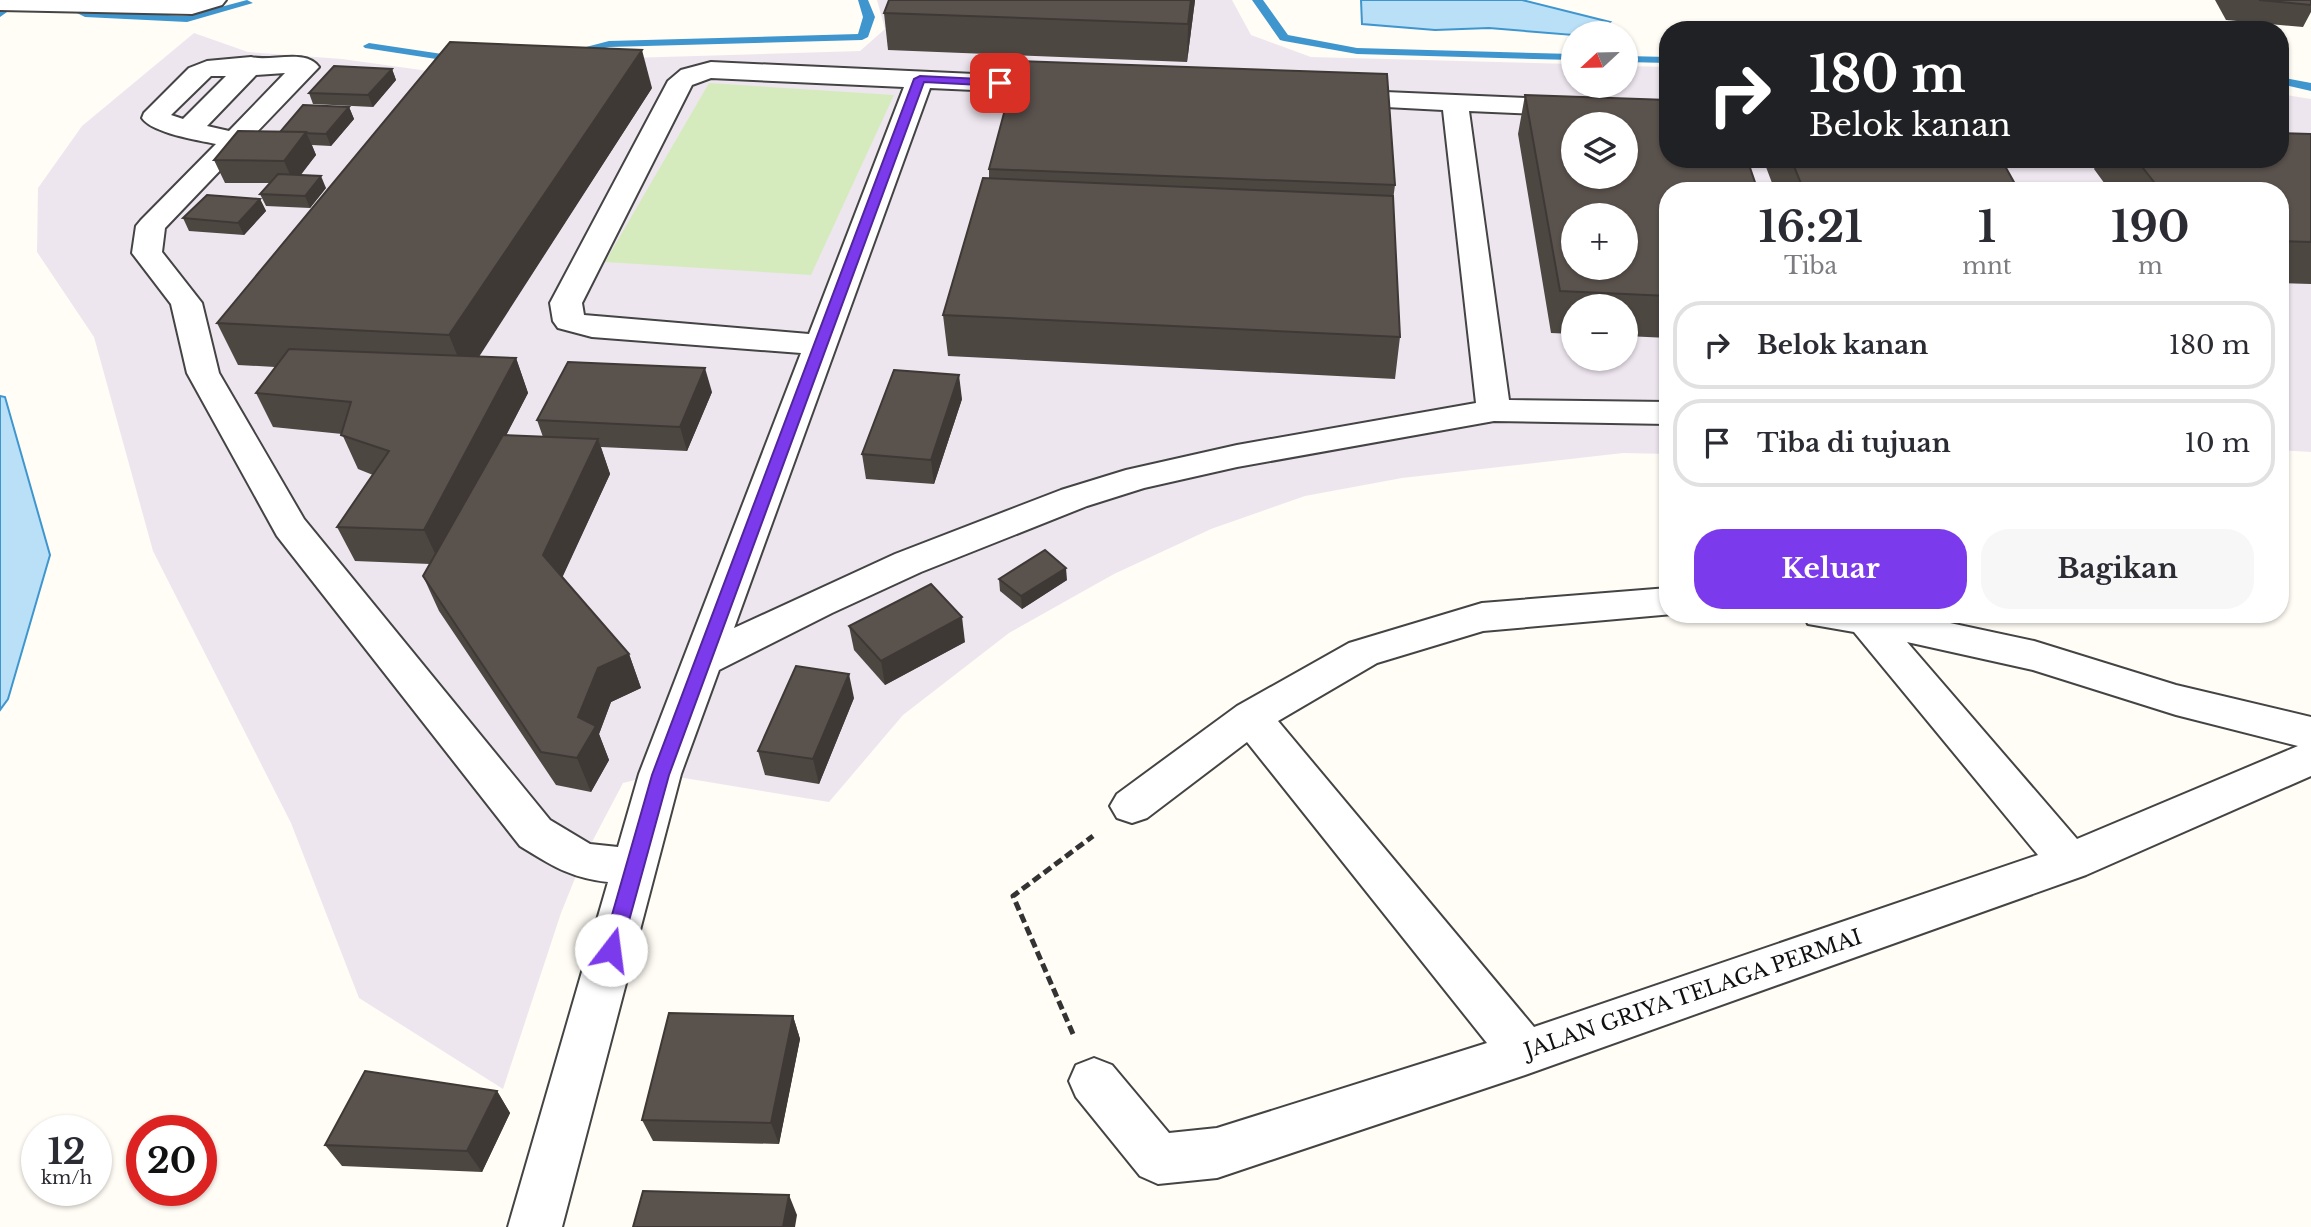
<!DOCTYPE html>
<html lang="id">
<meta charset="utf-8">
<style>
body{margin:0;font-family:"Libre Baskerville",serif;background:#f7f7f7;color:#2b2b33;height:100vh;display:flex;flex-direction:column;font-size:26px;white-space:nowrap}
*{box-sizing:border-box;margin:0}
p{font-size:23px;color:#7c7c81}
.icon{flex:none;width:38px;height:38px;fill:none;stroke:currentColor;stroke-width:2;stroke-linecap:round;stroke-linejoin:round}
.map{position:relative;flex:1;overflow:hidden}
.side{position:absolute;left:1659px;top:182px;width:630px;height:441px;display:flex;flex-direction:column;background:#fff;border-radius:28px;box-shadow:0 2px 5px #0004}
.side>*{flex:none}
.guide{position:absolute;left:1659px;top:21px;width:630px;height:147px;border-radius:28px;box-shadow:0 2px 5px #0004;background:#202124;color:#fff;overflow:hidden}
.needle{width:46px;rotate:248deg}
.controls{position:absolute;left:1561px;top:21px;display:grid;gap:14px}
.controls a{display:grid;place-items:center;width:77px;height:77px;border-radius:50%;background:#fff;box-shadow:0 2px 5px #0004;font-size:35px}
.speed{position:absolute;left:21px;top:1115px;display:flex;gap:14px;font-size:35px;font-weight:700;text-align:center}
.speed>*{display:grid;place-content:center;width:91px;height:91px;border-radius:50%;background:#fff;box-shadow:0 2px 5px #0004;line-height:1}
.speed small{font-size:18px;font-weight:400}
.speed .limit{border:10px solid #d22;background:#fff;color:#111}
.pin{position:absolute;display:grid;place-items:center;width:60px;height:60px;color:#fff;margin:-30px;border-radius:14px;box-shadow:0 4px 10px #0006}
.me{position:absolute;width:77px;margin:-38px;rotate:15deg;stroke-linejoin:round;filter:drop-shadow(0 0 5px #0008)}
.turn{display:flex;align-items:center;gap:24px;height:147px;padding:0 35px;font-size:32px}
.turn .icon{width:91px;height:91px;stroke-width:2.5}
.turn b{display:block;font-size:49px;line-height:60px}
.eta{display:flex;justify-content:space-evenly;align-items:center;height:119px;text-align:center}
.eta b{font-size:42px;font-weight:700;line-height:49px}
.button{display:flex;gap:14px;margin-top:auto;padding:14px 35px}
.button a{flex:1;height:80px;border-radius:28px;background:#7c3aed;color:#fff;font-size:28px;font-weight:700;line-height:80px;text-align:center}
.button a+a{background:#f7f7f7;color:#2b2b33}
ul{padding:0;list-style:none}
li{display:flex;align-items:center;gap:21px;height:88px;margin:0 14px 10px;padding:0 21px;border:4px solid #e1e1e2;border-radius:28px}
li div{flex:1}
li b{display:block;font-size:26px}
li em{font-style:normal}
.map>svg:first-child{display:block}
.industrial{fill:#eee6ef;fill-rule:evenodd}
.green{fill:#d5ebbd}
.water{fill:#b9e0f7;stroke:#3f96cf;stroke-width:2}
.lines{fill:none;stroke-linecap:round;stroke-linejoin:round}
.stream{fill:#3f96cf;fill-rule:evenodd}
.minor-casing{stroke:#444;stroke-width:4}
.path{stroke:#333;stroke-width:5;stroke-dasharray:9 4.5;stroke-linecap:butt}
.minor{fill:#fff;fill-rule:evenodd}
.wall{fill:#4d4742}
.shaded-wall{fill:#3f3936}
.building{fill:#5a524d;stroke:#3f3936;stroke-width:2;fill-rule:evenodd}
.route{fill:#7c3aed;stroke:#51269a;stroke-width:2}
.labels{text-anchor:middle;stroke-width:7;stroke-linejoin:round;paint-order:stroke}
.near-street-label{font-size:21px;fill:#111;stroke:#fff}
</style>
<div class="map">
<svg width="2311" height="1227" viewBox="0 0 2311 1227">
<rect width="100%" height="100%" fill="#fffdf5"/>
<!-- industrial -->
<path class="industrial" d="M877 0H1232L1251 35 1311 57 1573 64V86H1626V66L1668 67V159H2280V94L2311 99V452L2280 450V191H1668V454L1623 453 1402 478 1305 496 1211 529 1114 574 1009 633 903 715 829 802 660 774 623 783 582 861 561 913 503 1089 359 998 291 823 153 551 94 337 37 252 38 188 82 126 194 33 248 52 342 59 450 74 594 59 860 51 885 29ZM1573 124H1626V177H1573ZM1573 215H1626V268H1573ZM1573 306H1626V359H1573Z"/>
<!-- green -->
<path class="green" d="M709 83 894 95 811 275 605 262Z"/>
<!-- water -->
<g class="water">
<path d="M1361 0H1522L1610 22 1595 33H1573V35L1489 28 1435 30 1362 24Z"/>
<path d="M0 396 5 397 50 555 8 699 0 710Z"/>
</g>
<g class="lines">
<!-- stream -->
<g class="stream">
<path d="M12 0H24L0 17V9Z"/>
<path d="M51 0H65L87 11 187 16 247 0 253 3 187 22 85 17Z"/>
<path d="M858 0H868L875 17 868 37 862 40 609 47 569 56 563 53 609 41 858 34 863 17Z"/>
<path d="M1252 0H1263L1288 35 1357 48 1573 54V60L1357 54 1284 41 1280 40Z"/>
<path d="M369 43 462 57 468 60 462 63 365 48 363 46Z"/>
<path d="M1626 56 1668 57V63L1626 62Z"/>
<path d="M2280 77 2311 83V91L2280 84Z"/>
</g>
<defs>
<g id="minor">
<path d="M0 0H226L222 5 192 14 0 10Z"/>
<path d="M251 57C271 62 306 48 319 67L165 228 162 252 202 303 219 373 304 519 550 820 590 844 618 847 639 774 801 353 592 337 558 328 553 321 550 303 668 81 681 70 711 62 1064 78 1073 80 1077 86 1073 92 1064 94 930 88 734 628 895 554 1061 490 1126 470 1237 445 1476 403 1443 110 1329 104 1325 98 1329 92 1338 90 1668 104V120L1469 111 1509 400 1668 402V424L1494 421 1237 467 1144 488 1087 506 921 572 832 613 719 670 681 774 562 1227H508L608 882C570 878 551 865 520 846L277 536 187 373 171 304 132 253 136 226 141 220 216 144C197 140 152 133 142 118L144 113 189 68 207 61ZM285 73 229 131 207 126 256 75ZM211 76H226L183 119 171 115ZM711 78 904 87 809 334 584 315 582 303 692 85Z"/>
<path d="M1668 588V614H1673L1483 631 1377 663 1278 721 1534 1027 2038 855 1854 632 1808 624 1803 614H1908L2034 641 2176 685 2311 717V776L2086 875 1525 1075 1217 1178 1158 1184 1140 1176 1076 1097 1069 1081 1076 1065 1094 1058 1112 1065 1169 1133 1217 1128 1487 1043 1247 742 1147 818 1132 823 1117 818 1110 806 1117 794 1237 706 1349 643 1482 603ZM1907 642 2033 670 2176 715 2298 746 2077 839Z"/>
</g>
</defs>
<!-- minor casing -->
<use href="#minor" class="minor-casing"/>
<!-- path -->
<path class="path" d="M1073 1034 1013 896 1093 836"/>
<!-- minor -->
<use href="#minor" class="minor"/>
</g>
<!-- wall -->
<g class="wall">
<path d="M1195 0 1187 62 888 50 884 13Z"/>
<path d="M2215 0H2311V12L2303 27 2226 20Z"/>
<path d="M392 69 396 80 373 107 313 104 309 93Z"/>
<path d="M652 88 478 357 516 358 528 393 506 435 543 437 537 420 712 392 687 451 601 447 610 474 562 577 629 654 641 688 611 702 599 734 609 760 591 792 556 785 439 611 423 576 430 564 355 561 337 527 373 475 358 469 342 434 273 427 256 393 275 367 238 365 217 323Z"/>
<path d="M1525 95 1668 191V338L1626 336V306H1573V334L1551 333 1518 134Z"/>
<path d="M349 107 354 119 331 146 312 145 316 155 300 175 326 188 310 208 266 206 260 194 270 183H225L214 160 280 132Z"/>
<path d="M2311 134V284L2280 283V191H2110L2094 169 2099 159H2280Z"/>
<path d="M1763 159H2001L2019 191H1775Z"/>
<path d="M989 169 1395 185 1393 200 1400 337 1395 379 948 356 943 315 989 178Z"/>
<path d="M260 199 266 211 244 235 189 231 183 218Z"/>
<path d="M962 399 934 484 866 479 862 454Z"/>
<path d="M999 579 1067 580 1022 609 1000 591Z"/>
<path d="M849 626 965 642 885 685 854 650Z"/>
<path d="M854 698 819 784 765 775 758 751Z"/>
<path d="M793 1016 800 1039 779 1144 653 1141 642 1120Z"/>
<path d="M497 1091 510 1113 482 1172 342 1166 325 1145Z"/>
</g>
<!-- shaded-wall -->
<g class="shaded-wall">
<path d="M1191 0H1195L1187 62 1188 24Z"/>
<path d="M642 50 652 88 466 377 449 335Z"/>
<path d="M392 69 396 80 373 107 368 95Z"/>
<path d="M349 107 354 119 331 146 326 134Z"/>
<path d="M306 132 316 155 294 184 284 161Z"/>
<path d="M321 176 326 188 310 208 305 196Z"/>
<path d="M260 199 266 211 244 235 238 223Z"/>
<path d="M516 358 528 393 440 564 424 530Z"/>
<path d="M705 368 712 392 687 451 680 427Z"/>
<path d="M959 375 962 399 934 484 931 460Z"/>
<path d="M598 439 610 474 557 589 543 555Z"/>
<path d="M1066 568 1067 580 1022 609 1021 596Z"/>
<path d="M962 617 965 642 885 685 881 661Z"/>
<path d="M629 654 641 688 611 702 599 734 609 760 591 792 577 758 578 717 598 668Z"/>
<path d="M849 674 854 698 819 784 813 759Z"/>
<path d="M793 1016 800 1039 779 1144 771 1123Z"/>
<path d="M497 1091 510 1113 482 1172 467 1151Z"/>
<path d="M789 1195 797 1215 795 1227H783Z"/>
</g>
<!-- building -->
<g class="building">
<path d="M889 0H1191L1188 24 884 13Z"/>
<path d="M2259 0H2311V5Z"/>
<path d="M450 42 642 50 449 335 217 323Z"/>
<path d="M1018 61 1387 74 1395 185 989 169Z"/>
<path d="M334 66 392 69 368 95 309 93Z"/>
<path d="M1525 95 1668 100V159H1747L1758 191H1668V296L1560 291ZM1573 124H1626V177H1573ZM1573 215H1626V268H1573Z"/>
<path d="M303 105 349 107 326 134 280 132Z"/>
<path d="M238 131 306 132 284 161 214 160Z"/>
<path d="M2280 133 2311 134V242L2280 241V191H2161L2136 159H2280Z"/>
<path d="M1791 159H2001L2019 191H1804Z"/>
<path d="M278 174 321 176 305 196 260 194Z"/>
<path d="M983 178 1393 196 1400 337 943 315Z"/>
<path d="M207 195 260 199 238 223 183 218Z"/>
<path d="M289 349 516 358 424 530 337 527 389 451 341 435 351 402 256 393Z"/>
<path d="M568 362 705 368 680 427 537 420Z"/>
<path d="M894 370 959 375 931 460 862 454Z"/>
<path d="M503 435 598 439 543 555 629 654 598 668 578 717 596 726 577 758 541 752 423 576Z"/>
<path d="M1045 550 1066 568 1021 596 999 579Z"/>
<path d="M931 584 962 617 881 661 849 626Z"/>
<path d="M796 666 849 674 813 759 758 751Z"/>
<path d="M669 1013 793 1016 771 1123 642 1120Z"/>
<path d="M365 1071 497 1091 467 1151 325 1145Z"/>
<path d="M643 1191 789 1195 783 1227H633Z"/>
</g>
<!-- route -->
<path class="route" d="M920 76 1000 80 1005 83 1000 86 924 82 669 775 621 950 618 956 611 958 604 956 602 950 652 775 914 79Z"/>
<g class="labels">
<!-- near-street labels -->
<g class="near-street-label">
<text transform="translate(1693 994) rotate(-19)" y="7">JALAN GRIYA TELAGA PERMAI</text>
</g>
</g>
</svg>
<div class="controls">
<a><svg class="needle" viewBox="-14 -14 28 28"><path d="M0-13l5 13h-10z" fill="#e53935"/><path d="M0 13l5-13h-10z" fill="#7c7c81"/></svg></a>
<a><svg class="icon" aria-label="layers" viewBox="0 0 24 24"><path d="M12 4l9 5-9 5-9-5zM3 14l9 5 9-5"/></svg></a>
<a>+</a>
<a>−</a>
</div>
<div class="speed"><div>12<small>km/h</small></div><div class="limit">20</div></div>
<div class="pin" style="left:1000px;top:83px;background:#d93025"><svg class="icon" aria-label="arrive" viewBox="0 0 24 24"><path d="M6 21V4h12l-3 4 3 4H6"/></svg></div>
<svg class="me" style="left:611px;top:950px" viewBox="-20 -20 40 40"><circle r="19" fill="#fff"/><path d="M0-13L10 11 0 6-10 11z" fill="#7c3aed"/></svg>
<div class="guide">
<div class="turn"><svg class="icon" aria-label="right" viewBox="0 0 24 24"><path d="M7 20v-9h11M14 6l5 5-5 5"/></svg><div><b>180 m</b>Belok kanan</div></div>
</div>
<section class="side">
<div class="eta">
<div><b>16:21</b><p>Tiba</p></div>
<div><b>1</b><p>mnt</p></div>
<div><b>190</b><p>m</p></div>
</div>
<ul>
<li><svg class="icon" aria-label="right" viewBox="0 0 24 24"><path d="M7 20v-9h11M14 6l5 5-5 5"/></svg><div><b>Belok kanan</b></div><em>180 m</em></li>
<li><svg class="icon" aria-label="arrive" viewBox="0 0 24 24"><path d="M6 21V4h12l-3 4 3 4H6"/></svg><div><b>Tiba di tujuan</b></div><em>10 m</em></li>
</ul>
<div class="button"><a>Keluar</a><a>Bagikan</a></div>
</section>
</div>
